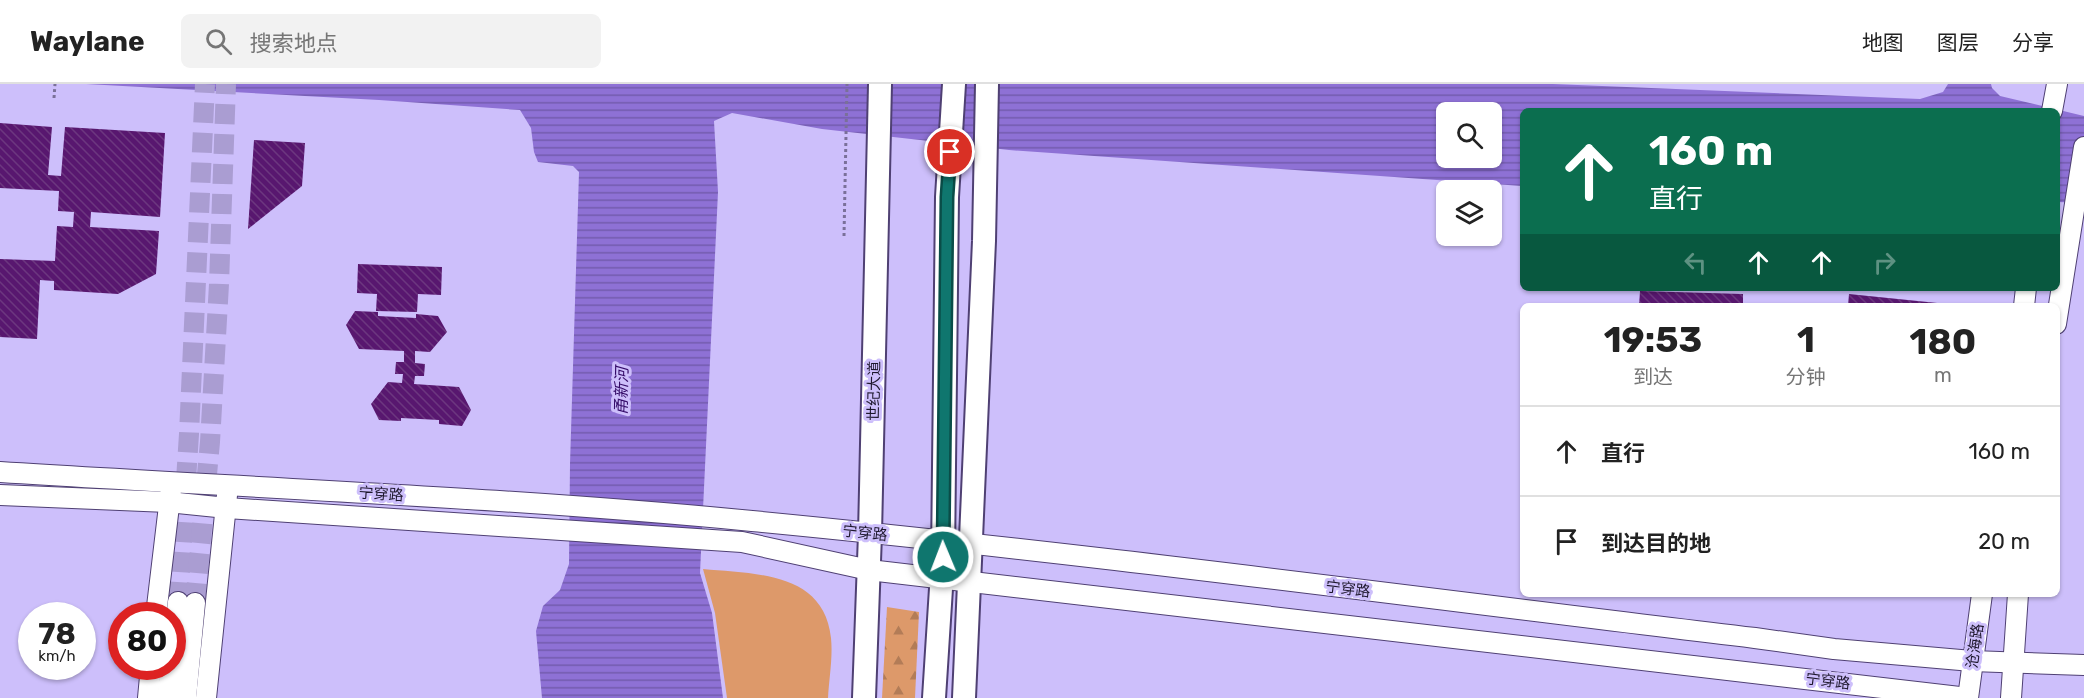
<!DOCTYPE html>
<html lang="zh">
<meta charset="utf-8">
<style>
body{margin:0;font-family:Rubik,"Noto Sans SC",sans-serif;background:#f2f2f2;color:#222;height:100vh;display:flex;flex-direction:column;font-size:22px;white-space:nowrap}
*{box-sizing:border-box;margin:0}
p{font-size:20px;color:#767676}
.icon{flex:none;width:33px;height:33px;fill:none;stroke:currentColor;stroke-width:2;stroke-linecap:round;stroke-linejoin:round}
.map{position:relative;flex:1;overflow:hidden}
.side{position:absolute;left:1520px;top:219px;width:540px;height:294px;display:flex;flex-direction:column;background:#fff;border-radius:9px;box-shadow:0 2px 4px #0004}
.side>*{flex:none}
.guide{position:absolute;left:1520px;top:24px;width:540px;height:183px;border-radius:9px;box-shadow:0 2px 4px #0004;background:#0b6e4f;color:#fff;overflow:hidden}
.fabs{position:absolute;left:1436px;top:18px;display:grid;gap:12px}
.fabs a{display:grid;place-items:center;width:66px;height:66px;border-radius:9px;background:#fff;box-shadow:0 2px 4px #0004;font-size:30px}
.speed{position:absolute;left:18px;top:518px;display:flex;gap:12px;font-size:30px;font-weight:700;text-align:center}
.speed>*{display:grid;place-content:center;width:78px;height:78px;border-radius:50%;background:#fff;box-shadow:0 2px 4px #0004;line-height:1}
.speed small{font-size:15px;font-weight:400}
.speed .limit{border:9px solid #d22;background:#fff;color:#111}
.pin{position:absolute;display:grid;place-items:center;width:51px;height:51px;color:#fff;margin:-26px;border:3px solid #fff;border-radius:50%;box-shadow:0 2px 6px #0007}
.me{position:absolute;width:66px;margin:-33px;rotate:359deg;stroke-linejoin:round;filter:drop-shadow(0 0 4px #0008)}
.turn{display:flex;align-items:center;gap:21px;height:126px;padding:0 30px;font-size:27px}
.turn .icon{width:78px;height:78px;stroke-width:2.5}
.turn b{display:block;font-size:42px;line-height:51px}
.lanes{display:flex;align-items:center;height:57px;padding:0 30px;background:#0003;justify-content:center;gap:30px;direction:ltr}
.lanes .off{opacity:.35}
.eta{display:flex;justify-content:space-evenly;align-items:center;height:102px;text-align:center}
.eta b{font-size:36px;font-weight:700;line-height:42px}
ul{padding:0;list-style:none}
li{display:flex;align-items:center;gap:18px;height:90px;padding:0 30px;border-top:2px solid #e0e0e0}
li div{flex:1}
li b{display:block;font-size:22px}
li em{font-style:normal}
header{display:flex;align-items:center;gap:36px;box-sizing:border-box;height:84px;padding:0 30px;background:#fff;border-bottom:2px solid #e0e0e0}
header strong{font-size:28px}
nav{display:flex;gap:33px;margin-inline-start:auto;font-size:21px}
.search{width:420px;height:54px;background:#f2f2f2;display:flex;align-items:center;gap:15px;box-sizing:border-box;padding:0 21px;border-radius:9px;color:#767676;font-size:22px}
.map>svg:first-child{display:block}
.forest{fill:url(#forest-firs)}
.green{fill:#dd996a}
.water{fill:url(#water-rules);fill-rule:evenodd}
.building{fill:url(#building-back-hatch)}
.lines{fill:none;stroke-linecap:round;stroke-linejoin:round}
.secondary-tunnel{stroke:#aa9dd2;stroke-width:20;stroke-dasharray:20 10;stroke-linecap:butt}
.secondary-casing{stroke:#4f4073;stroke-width:22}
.trunk-casing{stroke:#4f4073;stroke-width:26}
.path{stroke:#7a7099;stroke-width:3;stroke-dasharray:3 3;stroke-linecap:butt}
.secondary{stroke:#fff;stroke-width:20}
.trunk{stroke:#fff;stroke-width:22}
.route-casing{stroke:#0a4d48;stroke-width:15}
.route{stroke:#0f766e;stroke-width:10}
.labels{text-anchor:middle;stroke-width:6;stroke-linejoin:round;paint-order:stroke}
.street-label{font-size:15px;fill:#1d172c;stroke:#cdbffb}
.water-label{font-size:16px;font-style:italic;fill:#330a67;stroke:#cdbffb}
</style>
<header>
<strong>Waylane</strong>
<div class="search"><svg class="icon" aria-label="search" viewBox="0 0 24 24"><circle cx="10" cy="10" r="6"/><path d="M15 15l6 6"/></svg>搜索地点</div>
<nav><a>地图</a><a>图层</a><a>分享</a></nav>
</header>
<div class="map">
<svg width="2084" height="614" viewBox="0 0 2084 614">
<defs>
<pattern id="forest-firs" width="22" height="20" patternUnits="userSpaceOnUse" patternTransform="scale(1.5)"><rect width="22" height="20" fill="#dd996a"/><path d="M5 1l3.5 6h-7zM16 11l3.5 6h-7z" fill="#b37c57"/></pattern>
<pattern id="water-rules" width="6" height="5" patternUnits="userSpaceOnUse" patternTransform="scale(1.5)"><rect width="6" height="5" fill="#8e71d5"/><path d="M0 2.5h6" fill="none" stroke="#735cad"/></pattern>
<pattern id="building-back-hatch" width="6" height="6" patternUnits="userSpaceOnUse" patternTransform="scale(1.5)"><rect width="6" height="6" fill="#58176f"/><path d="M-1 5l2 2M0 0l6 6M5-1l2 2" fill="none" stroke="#6c377f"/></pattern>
</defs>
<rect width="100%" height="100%" fill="#cdbffb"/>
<!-- forest -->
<path class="forest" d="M887 523 919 528 915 614H882Z"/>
<!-- green -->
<path class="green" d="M703 485C753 490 824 487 831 554 833 573 829 595 828 614H727L715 529Z"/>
<!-- water -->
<path class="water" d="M86 0H1553L1920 15 1943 8 1948 0H1991L1992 4 2000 12 2084 32V119L2057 118 2056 27H1522V102L1009 66 822 45 732 29 714 37 718 108 700 489 712 529 723 614H542L536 547 543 522 560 506 569 480 570 380 579 88 573 82 538 78 534 68 531 44 520 26 379 16ZM1446 28H1491V74H1446Z"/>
<!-- building -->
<g class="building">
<path d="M0 39 52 43 48 91 61 92 65 43 165 49 160 133 91 128 90 143 159 147 156 190 118 210 54 206V197L40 196 37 255 0 253V175L55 177 57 142 73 143 74 128 58 127 59 107 0 104Z"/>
<path d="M254 56 305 59 302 102 248 145Z"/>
<path d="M358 180 442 183 441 211 418 210 417 228 376 227 377 210 357 209Z"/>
<path d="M1640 207 1743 210V222H1639Z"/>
<path d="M1849 210 1947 220V222H1848Z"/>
<path d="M355 227 378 228V232L416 234V230L438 232 447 248 430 268 415 267V279L425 280 424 292H415L414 300 459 303 471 326 462 342 439 340V336L401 334V337L379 336 371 320 388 298 402 299 403 290H395L396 278H404V267L359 265 346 241Z"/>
</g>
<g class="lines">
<!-- secondary-tunnel -->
<g class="secondary-tunnel">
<path d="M178 518 189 350 205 0"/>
<path d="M195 519 210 358 219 200 226 0"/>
</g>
<defs>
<g id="secondary">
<path d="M2052 27 2057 0"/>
<path d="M2024 222 2026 204"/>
<path d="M2056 240 2084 63"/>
<path d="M0 388C251 404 502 413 752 437 1087 469 1421 514 1755 554L1834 565 1972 577 2084 581"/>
<path d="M0 411 168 418 227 424 742 458 869 486 1968 614"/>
<path d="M156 531 171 405"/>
<path d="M172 567 178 518"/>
<path d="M148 614 151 582"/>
<path d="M167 614 171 582"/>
<path d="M186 614 195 519"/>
<path d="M206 614 227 411"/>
<path d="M1968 614 1982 510"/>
<path d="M2011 614 2018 510"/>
</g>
<g id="trunk">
<path d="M864 614 870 450 880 0"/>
<path d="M934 614 943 473 947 113 954 0"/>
<path d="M964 614 984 157 987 0"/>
</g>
</defs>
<!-- secondary casing -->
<use href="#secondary" class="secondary-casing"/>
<!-- trunk casing -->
<use href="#trunk" class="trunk-casing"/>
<!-- path -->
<g class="path">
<path d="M54 14 55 0"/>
<path d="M844 152 847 0"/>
</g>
<!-- secondary -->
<use href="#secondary" class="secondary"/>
<!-- trunk -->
<use href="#trunk" class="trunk"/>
</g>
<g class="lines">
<defs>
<path id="route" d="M943 473 947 113 950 68"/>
</defs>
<!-- route casing -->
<use href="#route" class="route-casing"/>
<!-- route -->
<use href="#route" class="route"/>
</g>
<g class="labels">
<!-- street labels -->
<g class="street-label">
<text transform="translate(874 307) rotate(-89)" y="5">世纪大道</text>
<text transform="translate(381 410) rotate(4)" y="5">宁穿路</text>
<text transform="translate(865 449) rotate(6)" y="5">宁穿路</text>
<text transform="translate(1348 505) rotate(7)" y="5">宁穿路</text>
<text transform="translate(1975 562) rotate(-82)" y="5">沧海路</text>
<text transform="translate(1828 597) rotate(7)" y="5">宁穿路</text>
</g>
<!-- water labels -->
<g class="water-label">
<text transform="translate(621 307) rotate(-89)" y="6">甬新河</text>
</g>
</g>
</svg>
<div class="fabs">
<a><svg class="icon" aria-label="search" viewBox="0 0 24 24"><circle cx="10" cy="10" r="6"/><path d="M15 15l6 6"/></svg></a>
<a><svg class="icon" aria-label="layers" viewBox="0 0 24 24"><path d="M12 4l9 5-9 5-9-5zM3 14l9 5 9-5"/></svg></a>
</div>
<div class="speed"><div>78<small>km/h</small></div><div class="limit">80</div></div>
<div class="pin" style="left:950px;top:68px;background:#d93025"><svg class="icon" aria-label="arrive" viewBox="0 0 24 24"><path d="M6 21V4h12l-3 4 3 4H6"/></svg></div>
<svg class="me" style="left:943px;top:473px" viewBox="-20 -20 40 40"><circle r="17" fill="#0f766e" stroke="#fff" stroke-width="3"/><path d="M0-11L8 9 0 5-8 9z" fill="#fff"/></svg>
<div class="guide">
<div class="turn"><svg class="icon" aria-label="ahead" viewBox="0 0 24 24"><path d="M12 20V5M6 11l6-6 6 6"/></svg><div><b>160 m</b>直行</div></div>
<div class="lanes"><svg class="icon off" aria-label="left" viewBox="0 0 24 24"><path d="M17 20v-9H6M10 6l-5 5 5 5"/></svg><svg class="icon" aria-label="ahead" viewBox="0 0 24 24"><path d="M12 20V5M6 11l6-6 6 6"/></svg><svg class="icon" aria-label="ahead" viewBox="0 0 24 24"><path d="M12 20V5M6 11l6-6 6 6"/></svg><svg class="icon off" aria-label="right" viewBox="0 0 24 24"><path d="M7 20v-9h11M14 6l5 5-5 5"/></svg></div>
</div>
<section class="side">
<div class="eta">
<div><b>19:53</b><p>到达</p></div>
<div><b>1</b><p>分钟</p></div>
<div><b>180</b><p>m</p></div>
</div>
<ul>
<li><svg class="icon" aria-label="ahead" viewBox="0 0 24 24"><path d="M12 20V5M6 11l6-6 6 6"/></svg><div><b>直行</b></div><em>160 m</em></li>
<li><svg class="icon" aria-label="arrive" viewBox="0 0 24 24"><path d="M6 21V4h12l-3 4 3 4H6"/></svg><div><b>到达目的地</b></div><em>20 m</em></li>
</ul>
</section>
</div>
